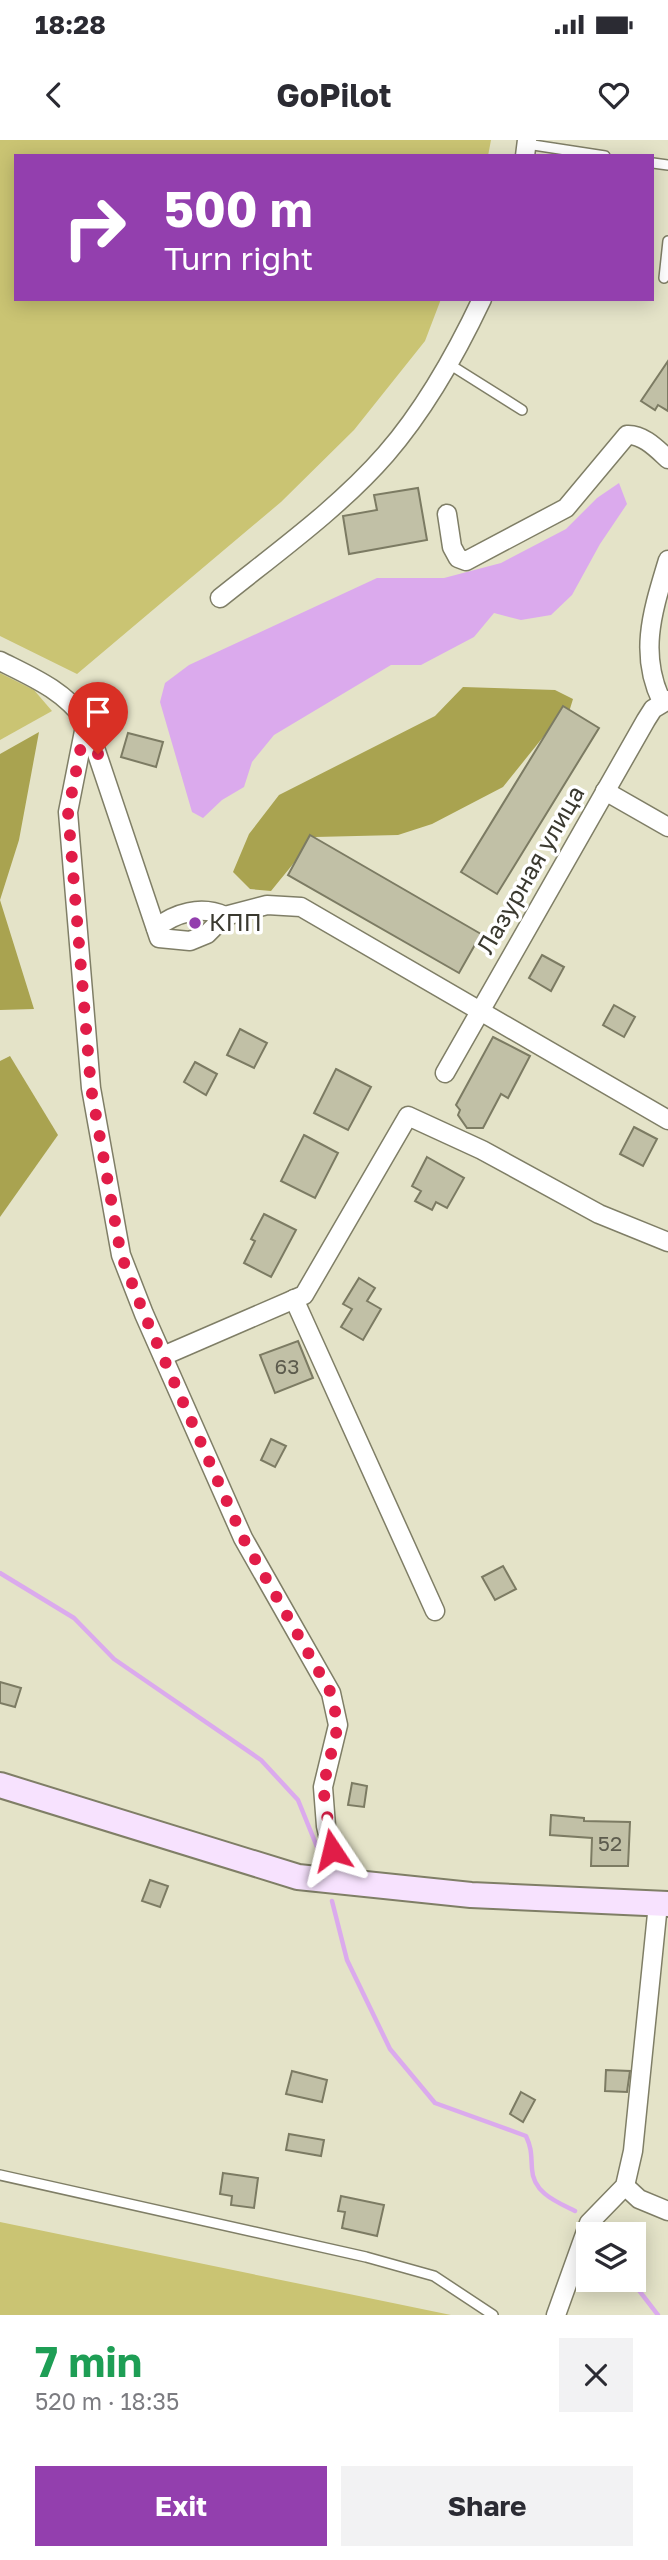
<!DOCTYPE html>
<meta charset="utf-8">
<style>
body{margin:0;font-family:"Golos Text",sans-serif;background:#f2f2f3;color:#2b2b33;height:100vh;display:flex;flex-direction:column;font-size:26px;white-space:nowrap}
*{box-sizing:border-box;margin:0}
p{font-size:23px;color:#7c7c81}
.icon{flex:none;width:38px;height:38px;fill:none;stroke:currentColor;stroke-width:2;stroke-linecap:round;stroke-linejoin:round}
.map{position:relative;height:2175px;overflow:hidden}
.details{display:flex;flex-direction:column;background:#fff;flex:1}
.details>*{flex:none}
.banner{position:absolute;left:14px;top:14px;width:640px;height:147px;border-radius:0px;box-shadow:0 4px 18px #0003;background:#933fae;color:#fff;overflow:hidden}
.controls{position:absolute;left:576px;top:2082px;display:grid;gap:14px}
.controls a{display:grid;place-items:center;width:70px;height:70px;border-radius:0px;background:#fff;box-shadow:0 4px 18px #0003;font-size:35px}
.pin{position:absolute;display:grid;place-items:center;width:60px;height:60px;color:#fff;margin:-72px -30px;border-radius:50% 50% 50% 0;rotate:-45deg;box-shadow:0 0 7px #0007}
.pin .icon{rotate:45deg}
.me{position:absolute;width:77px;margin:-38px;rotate:350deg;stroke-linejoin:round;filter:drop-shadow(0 0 5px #0008)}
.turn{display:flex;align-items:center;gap:24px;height:147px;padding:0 35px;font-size:32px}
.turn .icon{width:91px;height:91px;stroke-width:2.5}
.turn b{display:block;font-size:49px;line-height:60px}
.round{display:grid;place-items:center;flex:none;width:74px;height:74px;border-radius:0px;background:#f2f2f3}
.summary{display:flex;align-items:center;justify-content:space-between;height:119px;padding:0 35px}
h1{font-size:42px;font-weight:700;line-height:52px;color:#1e9e55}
.cta{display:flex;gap:14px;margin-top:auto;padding:14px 35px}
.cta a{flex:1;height:80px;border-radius:0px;background:#933fae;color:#fff;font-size:28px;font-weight:700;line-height:80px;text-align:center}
.cta a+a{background:#f2f2f3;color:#2b2b33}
.status{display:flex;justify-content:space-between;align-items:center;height:49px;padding:0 35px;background:#fff;direction:ltr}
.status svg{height:19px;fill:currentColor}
header{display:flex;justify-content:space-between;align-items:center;height:91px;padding:0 35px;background:#fff;font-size:32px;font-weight:700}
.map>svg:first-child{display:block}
.green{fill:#cac473}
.forest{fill:#a9a350}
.water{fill:#dbaaed}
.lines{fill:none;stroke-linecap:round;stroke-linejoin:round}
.stream{stroke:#dbaaed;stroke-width:4.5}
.building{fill:#c1c0a6;stroke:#7c7b63;stroke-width:2}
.lane-casing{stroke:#7f7e66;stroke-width:12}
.street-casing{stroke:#7f7e66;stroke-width:21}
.secondary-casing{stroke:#7f7e66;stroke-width:28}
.lane{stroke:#fff;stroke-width:9}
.street{stroke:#fff;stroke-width:18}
.secondary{stroke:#f7e2fe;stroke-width:24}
.route{stroke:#e11d48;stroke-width:12;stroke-dasharray:0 21.6}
.poi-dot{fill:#933fae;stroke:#fff;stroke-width:2.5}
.labels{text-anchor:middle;stroke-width:7;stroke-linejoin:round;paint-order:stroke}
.number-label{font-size:21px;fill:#5c5b4d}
.street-label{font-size:24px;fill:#3a392f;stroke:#fff}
.poi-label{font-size:24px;fill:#3a392f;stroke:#fff;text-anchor:start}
</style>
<div class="status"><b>18:28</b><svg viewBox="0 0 49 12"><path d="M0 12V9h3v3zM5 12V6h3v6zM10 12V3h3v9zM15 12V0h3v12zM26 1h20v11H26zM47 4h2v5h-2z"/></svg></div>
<header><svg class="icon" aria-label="back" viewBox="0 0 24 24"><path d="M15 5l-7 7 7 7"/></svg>GoPilot<svg class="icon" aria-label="heart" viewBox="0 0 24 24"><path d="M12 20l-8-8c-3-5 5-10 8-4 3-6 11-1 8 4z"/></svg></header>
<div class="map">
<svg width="668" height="2175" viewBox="0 0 668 2175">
<rect width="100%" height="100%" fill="#e4e3c8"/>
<!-- green -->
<g class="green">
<path d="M0 0H491L488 16H16V159H441L425 201 354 290 281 362 77 534 0 496Z"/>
<path d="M0 533 34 550 52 571 0 600Z"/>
<path d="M0 2082 451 2175H0Z"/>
</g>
<!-- forest -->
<g class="forest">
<path d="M463 547 555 550 573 559 569 572 560 576 503 647 432 684 398 695 315 697 271 751 250 749 233 732 249 694 279 655 435 576Z"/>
<path d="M39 592 19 700 0 760 34 869 0 870V614Z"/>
<path d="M10 916 58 995 0 1077V921Z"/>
</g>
<!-- water -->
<path class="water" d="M619 343 627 364 600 404 572 455 551 475 521 480 494 473 474 497 421 525H391L274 595 252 622 244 647 222 660 203 678 192 672 160 562 165 543 189 525 377 438H444L501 423 566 389 597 358Z"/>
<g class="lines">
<!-- stream -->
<g class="stream">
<path d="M0 1433 74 1478 114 1519 261 1620 298 1660 324 1724"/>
<path d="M332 1761 347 1820 390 1909 435 1963 526 1996C532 2009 531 2015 532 2029 533 2053 557 2062 575 2071"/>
<path d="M631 2140 658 2175"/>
</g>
</g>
<!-- building -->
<g class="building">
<path d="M668 221V271L658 265 655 270 641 261Z"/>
<path d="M418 348 427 400 349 414 343 376 377 370 374 355Z"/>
<path d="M563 566 599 588 497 754 461 732Z"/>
<path d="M128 593 163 602 156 627 121 617Z"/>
<path d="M310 695 481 794 459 833 288 735Z"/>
<path d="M542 815 564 827 551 851 529 838Z"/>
<path d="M614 865 635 877 624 897 603 885Z"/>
<path d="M240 889 267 903 254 928 227 915Z"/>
<path d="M493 897 530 916 508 958 501 954 483 988H467L458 975 460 970 456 965Z"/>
<path d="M195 922 217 934 206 955 184 942Z"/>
<path d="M336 929 371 947 348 990 314 973Z"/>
<path d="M634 987 657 999 643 1026 620 1014Z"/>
<path d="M304 995 338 1013 315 1058 281 1041Z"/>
<path d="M427 1017 464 1038 447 1068 436 1062 432 1070 415 1061 421 1051 412 1046Z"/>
<path d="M264 1074 296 1090 271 1137 244 1123 255 1101 251 1099Z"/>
<path d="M359 1138 375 1148 367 1161 381 1169 363 1200 341 1187 352 1169 343 1164Z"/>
<path d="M298 1201 313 1238 275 1253 260 1215Z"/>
<path d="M271 1299 286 1306 275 1327 261 1320Z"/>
<path d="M503 1426 516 1449 495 1460 482 1437Z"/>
<path d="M0 1542 21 1548 15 1567 0 1563Z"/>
<path d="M352 1643 367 1646 364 1667 348 1665Z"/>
<path d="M551 1675 584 1678V1681L630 1682 628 1726H591L592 1698 550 1695Z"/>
<path d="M150 1740 168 1746 160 1767 142 1761Z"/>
<path d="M606 1930 630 1931 627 1952 605 1951Z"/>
<path d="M292 1931 327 1940 322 1962 286 1954Z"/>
<path d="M521 1952 535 1960 523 1982 510 1974Z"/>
<path d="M289 1994 324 2000 321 2016 286 2010Z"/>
<path d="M223 2033 258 2038 254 2068 231 2065 232 2056 220 2054Z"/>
<path d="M341 2056 384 2065 377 2096 342 2088 345 2072 338 2071Z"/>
</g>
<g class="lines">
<defs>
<g id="lane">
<path d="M527 4 605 16"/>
<path d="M653 23 668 25"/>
<path d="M664 138 668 101"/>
<path d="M449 224 522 270"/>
<path d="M0 2035 366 2117 434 2136 493 2175"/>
</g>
<g id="street">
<path d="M525 16 527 0"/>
<path d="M447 374 452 407 458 418 466 421 566 368 627 295C643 294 657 309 668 319"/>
<path d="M220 458C276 413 339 368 386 314 426 268 456 214 482 159"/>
<path d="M0 521C34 538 63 550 86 581L159 798 190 801 207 794 225 776 267 765 301 767 668 980"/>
<path d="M662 562C638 513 653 470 668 420"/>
<path d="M86 581 68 672 91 948 121 1115 144 1174 243 1398 331 1553 338 1585 323 1647 326 1686 339 1743"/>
<path d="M605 651 668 687"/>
<path d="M156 788C175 773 201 765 225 776"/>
<path d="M445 933 646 580 653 569 668 560"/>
<path d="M294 1159 435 1471"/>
<path d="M163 1216 304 1155 408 976 482 1010 599 1074 668 1102"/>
<path d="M625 2046 639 2059 668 2071"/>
<path d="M556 2175 589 2083 625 2046 633 2011 658 1764"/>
</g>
<path id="secondary" d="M0 1645 298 1737 471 1755 668 1764"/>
</defs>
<!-- lane casing -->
<use href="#lane" class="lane-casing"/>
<!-- street casing -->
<use href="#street" class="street-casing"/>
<!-- secondary casing -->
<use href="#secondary" class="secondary-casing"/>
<!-- lane -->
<use href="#lane" class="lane"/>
<!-- street -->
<use href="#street" class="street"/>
<!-- secondary -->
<use href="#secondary" class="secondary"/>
</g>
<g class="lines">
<!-- route -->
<path class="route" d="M98 614 86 581 68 672 91 948 121 1115 144 1174 243 1398 331 1553 338 1585 323 1647 332 1710"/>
</g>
<!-- markers -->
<circle class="poi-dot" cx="195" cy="783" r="7"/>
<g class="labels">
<!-- number labels -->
<g class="number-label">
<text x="287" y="1234">63</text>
<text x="610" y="1711">52</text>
</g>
<!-- street labels -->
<g class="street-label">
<text transform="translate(531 730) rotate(-60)" y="8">Лазурная улица</text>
</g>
<!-- poi labels -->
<g class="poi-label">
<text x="209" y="791">КПП</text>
</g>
</g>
</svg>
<div class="controls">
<a><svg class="icon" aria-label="layers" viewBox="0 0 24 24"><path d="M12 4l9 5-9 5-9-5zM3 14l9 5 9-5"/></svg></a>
</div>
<div class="pin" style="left:98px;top:614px;background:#d93025"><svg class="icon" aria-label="arrive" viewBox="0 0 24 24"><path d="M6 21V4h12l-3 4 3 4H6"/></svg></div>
<svg class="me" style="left:332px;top:1710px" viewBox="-20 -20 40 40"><path d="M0-17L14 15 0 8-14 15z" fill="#e11d48" stroke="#fff" stroke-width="4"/></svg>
<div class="banner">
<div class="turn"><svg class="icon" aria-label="right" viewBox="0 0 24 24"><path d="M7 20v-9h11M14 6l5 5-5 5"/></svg><div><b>500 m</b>Turn right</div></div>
</div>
</div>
<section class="details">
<div class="summary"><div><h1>7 min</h1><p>520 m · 18:35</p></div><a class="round"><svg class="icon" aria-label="close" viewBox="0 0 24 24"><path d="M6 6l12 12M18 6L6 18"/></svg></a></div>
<div class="cta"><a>Exit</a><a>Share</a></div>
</section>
